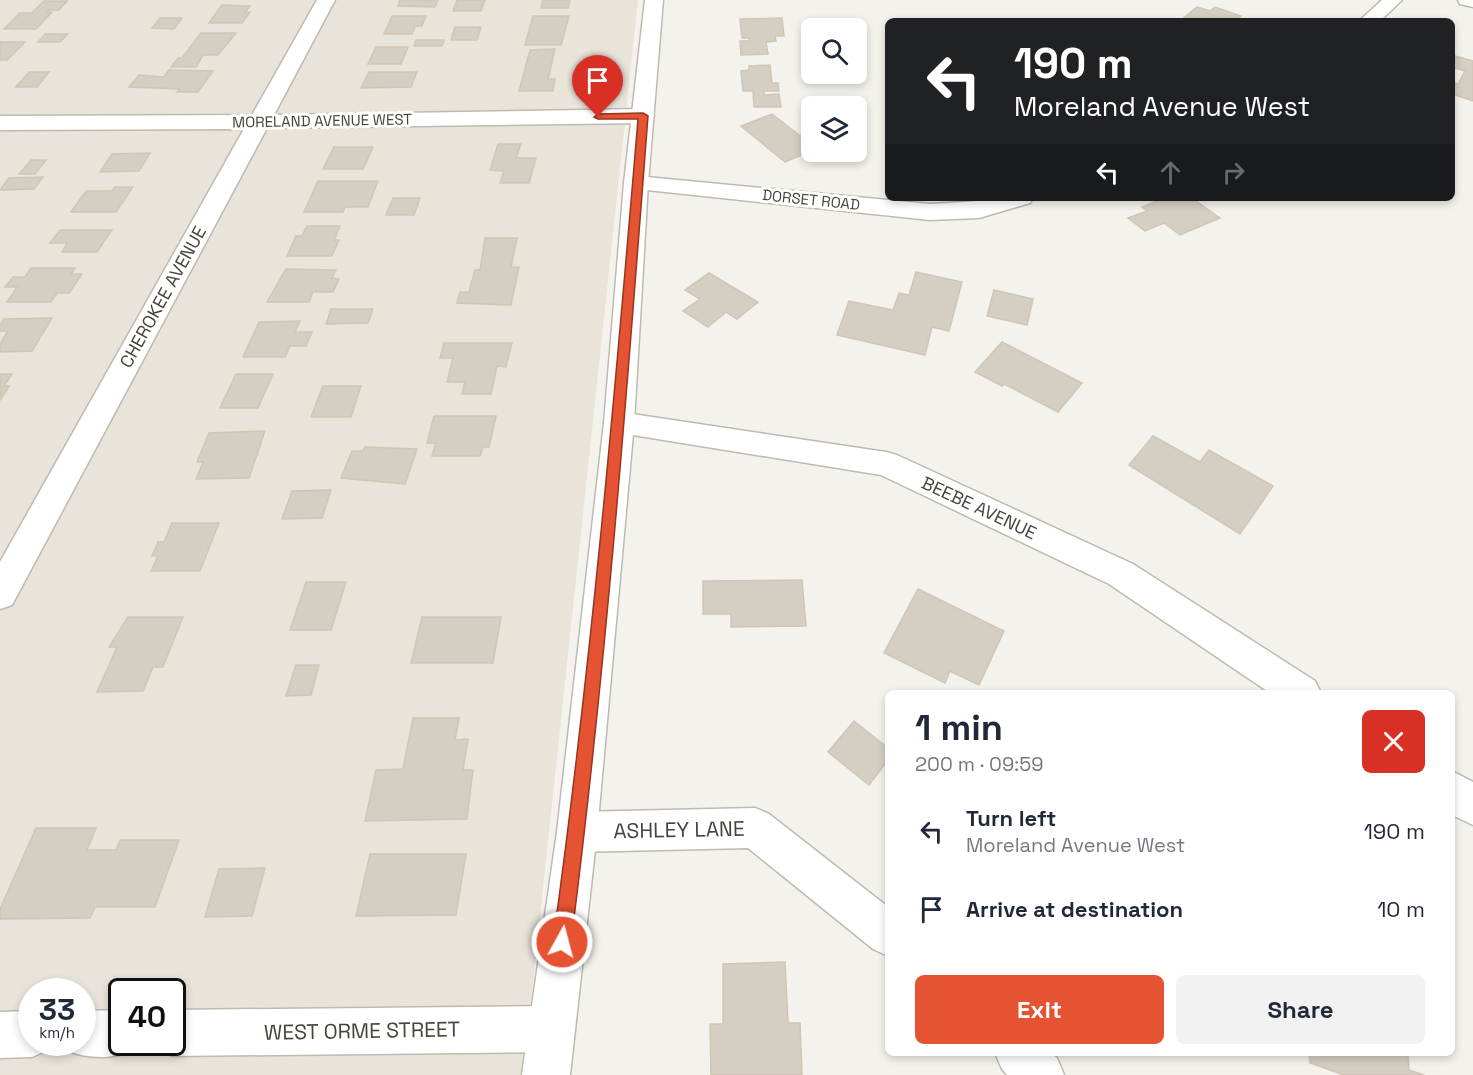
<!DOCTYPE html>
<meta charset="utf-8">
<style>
body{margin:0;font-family:"Space Grotesk",sans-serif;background:#f2f2f3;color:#1f2937;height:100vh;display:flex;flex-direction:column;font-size:22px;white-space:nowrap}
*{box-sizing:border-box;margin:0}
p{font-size:20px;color:#747a83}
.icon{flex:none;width:33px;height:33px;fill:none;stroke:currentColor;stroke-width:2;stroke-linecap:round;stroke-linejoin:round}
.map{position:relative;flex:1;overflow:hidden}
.side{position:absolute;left:885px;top:690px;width:570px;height:366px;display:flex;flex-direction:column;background:#fff;border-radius:9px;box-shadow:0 3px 9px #0003}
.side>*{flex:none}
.banner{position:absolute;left:885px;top:18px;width:570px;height:183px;border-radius:9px;box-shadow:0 3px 9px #0003;background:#202124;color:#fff;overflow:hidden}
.controls{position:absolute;left:801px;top:18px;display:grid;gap:12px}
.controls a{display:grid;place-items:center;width:66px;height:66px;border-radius:9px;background:#fff;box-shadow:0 3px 9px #0003;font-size:30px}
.speed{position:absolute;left:18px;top:978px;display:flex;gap:12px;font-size:30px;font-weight:700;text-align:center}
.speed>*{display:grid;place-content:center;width:78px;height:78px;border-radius:50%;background:#fff;box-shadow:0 3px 9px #0003;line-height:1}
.speed small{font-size:15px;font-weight:400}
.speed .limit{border:3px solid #111;border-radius:9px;background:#fff;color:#111}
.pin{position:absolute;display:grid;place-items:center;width:51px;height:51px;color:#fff;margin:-62px -26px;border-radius:50% 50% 50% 0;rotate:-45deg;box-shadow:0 0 6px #0007}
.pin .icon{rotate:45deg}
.me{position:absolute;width:66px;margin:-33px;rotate:7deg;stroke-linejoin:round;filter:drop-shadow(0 0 4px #0008)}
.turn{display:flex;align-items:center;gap:21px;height:126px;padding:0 30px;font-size:27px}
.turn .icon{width:78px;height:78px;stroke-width:2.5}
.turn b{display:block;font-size:42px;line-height:51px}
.lanes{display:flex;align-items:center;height:57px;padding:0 30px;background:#0003;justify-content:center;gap:30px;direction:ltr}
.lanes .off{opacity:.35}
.round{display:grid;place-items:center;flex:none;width:63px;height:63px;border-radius:9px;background:#f2f2f3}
.head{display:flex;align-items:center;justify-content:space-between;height:102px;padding:0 30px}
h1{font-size:36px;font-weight:800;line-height:45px}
.button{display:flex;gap:12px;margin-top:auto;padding:12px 30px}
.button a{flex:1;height:69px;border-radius:9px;background:#e55332;color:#fff;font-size:24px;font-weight:800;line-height:69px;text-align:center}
.button a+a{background:#f2f2f3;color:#1f2937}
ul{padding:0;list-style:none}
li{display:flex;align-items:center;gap:18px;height:78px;padding:0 30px}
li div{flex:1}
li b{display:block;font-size:22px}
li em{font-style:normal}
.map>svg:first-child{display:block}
.residential{fill:#e8e4da;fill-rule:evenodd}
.building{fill:#d5cec2;stroke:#cfc6b6;stroke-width:1.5}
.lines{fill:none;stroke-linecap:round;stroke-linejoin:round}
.minor-casing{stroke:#bfbaaf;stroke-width:3}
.tertiary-casing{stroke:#bfbaaf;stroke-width:3}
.minor{fill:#fff;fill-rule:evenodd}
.tertiary{fill:#fff;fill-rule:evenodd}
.route{fill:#e55332;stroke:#953620;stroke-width:1.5}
.labels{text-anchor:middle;stroke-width:6;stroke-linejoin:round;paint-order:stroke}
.far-street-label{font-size:15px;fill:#48433a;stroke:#fff}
.street-label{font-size:18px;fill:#48433a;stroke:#fff}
.near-street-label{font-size:21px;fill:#48433a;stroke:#fff}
</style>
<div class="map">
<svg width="1473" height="1075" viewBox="0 0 1473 1075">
<rect width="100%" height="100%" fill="#f4f2ec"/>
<!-- residential -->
<path class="residential" d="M0 0H638L523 1075H0ZM32 992H82V1042H32ZM122 992H172V1042H122Z"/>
<!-- building -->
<g class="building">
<path d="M400 0H438L435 7 398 6Z"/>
<path d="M457 0H485L481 11H453Z"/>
<path d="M543 0H570L568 8H541Z"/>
<path d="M44 1H67L59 10H49L47 12H52L36 29H4L20 13H32Z"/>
<path d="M222 5 250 6 245 12H250L242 23H209Z"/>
<path d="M1197 7 1210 11 1215 7 1241 16 1236 21H1180Z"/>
<path d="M392 16H426L422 26H415L412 34H384Z"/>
<path d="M533 16H569L561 45H525Z"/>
<path d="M160 18H182L174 29 152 28Z"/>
<path d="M782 18 784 36H775L776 41 766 42 768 54 741 55 740 41H749V38H742L740 19Z"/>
<path d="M455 27H481L477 40H451Z"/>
<path d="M201 33H236L218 55H203L196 67H171L178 58H182Z"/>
<path d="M45 34H68L60 42H38Z"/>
<path d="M416 40H444L442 46H414Z"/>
<path d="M0 42H25L7 60H0Z"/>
<path d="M376 47H408L401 64H368Z"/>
<path d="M555 49 548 79H555L553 91H519L530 50Z"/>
<path d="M1455 56 1473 61V101L1452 94V82L1458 84 1465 71 1452 67Z"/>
<path d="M770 65 772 83H778L779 91H764V95L779 94 781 107H754L753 91H743L741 71 749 70V66Z"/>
<path d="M169 70 213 71 198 92H177L180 89 129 87 139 75 164 77Z"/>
<path d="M29 72H49L37 87H16Z"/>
<path d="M369 72H417L411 87 361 88Z"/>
<path d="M772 114 812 145V151L785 162 741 126Z"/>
<path d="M498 144H521L516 158H536L529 183H500L504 171 490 170Z"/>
<path d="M334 147H373L363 169H323Z"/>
<path d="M150 153 139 171 100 172 112 154Z"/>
<path d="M31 160H46L35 174H19Z"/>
<path d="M43 177 34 189 0 190 9 178Z"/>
<path d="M318 181H378L368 207H345L343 212H304Z"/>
<path d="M115 187H133L116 212H71L86 191H112Z"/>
<path d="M393 198H420L414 215H386Z"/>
<path d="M1164 198 1172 200 1192 198 1220 218 1180 235 1164 223 1145 231 1128 218 1147 211 1142 207Z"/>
<path d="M307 226H340L334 240H339L332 256H287L296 236H302Z"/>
<path d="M60 230H112L97 252H62L67 243H50Z"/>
<path d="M485 238H517L511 267H519L511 305 457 303 460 292H469L475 270H480Z"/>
<path d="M31 268H75L71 274H82L69 293H57L51 302H7L17 287H5L13 277H25Z"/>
<path d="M286 269 336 270 332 278 339 279 333 292H313L309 302H267Z"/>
<path d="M916 272 962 282 949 331 932 327 925 355 837 335 849 301 893 310 899 293 909 295Z"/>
<path d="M709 273 758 302 737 319 726 312 708 327 683 311 700 299 685 290Z"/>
<path d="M994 290 1033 299 1027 325 987 316Z"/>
<path d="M331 309H373L368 323 326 324Z"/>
<path d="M52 318 32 351 0 352V344L8 331H0V325L4 319Z"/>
<path d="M300 321 295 332H312L306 346H290L285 357H243L259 322Z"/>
<path d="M1002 342 1082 383 1058 412 1004 384 1002 386 975 372Z"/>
<path d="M444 343H512L506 367 497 366 491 394H462L465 382H447L453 358H440Z"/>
<path d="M0 374H12L4 386H9L1 399Z"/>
<path d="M236 374H273L258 408H220Z"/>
<path d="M323 386H361L351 417H311Z"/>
<path d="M434 416H496L489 447H483L480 456H432L436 443H427Z"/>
<path d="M265 431 249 478 196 479 203 462H197L209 433Z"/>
<path d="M1153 436 1200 462 1209 450 1273 486 1240 534 1129 465Z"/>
<path d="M365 447 417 449 405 484 341 478 352 451H363Z"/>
<path d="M331 490 322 518 282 519 292 491Z"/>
<path d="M172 523H219L200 571H151L158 556H152L158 542H164Z"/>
<path d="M802 580 806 626 731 627V614H703V581Z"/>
<path d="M306 582H346L331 630H290Z"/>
<path d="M918 589 1004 631 979 685 950 671 945 683 884 653Z"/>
<path d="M128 617H183L163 667H153L143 691 97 692 117 647H109Z"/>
<path d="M422 617H501L493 663H411Z"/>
<path d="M296 665H319L311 695 286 696Z"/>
<path d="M413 718H459L455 740 468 739 463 770H473L467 819 365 821 376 770 403 769Z"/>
<path d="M854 721 888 748V760L869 785 828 752Z"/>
<path d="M36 828H96L87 850H116L120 840H179L155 907H95L90 918 0 919V909Z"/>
<path d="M370 854H466L456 915 356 916Z"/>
<path d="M265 868 252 916 205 917 219 869Z"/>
<path d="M785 962 788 1023H800L802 1075H711L710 1024H723V964Z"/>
<path d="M1309 1053H1408L1409 1070 1424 1075H1344L1310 1063Z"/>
</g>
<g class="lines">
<defs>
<g id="minor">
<path d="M317 0H335L274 115 643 109 651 111 654 116 651 121 643 123 267 128 12 605 0 609V562L244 129 0 130V116L252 115Z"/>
<path d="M1382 0H1402L1380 21H1359Z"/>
<path d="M1458 0H1473V7L1460 4Z"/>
<path d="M636 176 930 204C965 203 998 198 1033 198L1030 203 979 218 930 220 628 188 624 183 628 178Z"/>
<path d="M619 412 886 452 897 455 1133 564 1315 681 1321 693H1270L1109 584 881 475 608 431 604 423 608 415Z"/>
<path d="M1452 771 1473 782V825L1452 815Z"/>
<path d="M755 808 769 814 888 907V956L873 949 748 848 577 852 563 846 557 832 563 818 577 812Z"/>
<path d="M551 1006 567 1013 574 1029 567 1045 551 1052 172 1056 156 1049 153 1042H172V1010Z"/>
<path d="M122 1010V1042H141L138 1049C115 1059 89 1060 66 1050L62 1042H82V1011Z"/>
<path d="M32 1011V1042H52L48 1050 32 1057 0 1058V1012Z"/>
<path d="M995 1053H1051L1057 1058 1064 1075H1007L1002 1069Z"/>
</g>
<path id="tertiary" d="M645 0H663L648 183 634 423 597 832 570 1075H522L557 832 604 423 624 183Z"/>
</defs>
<!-- minor casing -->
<use href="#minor" class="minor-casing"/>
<!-- tertiary casing -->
<use href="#tertiary" class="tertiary-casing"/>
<!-- minor -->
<use href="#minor" class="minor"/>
<!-- tertiary -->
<use href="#tertiary" class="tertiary"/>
</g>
<!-- route -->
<path class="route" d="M643 113 648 116C627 392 606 667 571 942L569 948 562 951 556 948 553 942C591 668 615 394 638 119H598L594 117 598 114Z"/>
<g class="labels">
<!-- far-street labels -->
<g class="far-street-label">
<text transform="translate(322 121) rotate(-1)" y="5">MORELAND AVENUE WEST</text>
<text transform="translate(811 200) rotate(6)" y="5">DORSET ROAD</text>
</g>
<!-- street labels -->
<g class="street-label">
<text transform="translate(163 297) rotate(-61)" y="6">CHEROKEE AVENUE</text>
<text transform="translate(979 508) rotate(25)" y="6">BEEBE AVENUE</text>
</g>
<!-- near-street labels -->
<g class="near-street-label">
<text transform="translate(679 830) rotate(-1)" y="7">ASHLEY LANE</text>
<text transform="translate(362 1031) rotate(-1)" y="7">WEST ORME STREET</text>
</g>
</g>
</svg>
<div class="controls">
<a><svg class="icon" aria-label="search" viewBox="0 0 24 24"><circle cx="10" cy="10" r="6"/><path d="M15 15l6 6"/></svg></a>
<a><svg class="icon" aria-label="layers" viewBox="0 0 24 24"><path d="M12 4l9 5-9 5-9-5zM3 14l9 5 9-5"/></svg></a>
</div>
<div class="speed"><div>33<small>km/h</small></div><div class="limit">40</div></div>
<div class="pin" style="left:598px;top:117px;background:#d93025"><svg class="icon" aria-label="arrive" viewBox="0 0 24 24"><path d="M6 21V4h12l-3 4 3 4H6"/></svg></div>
<svg class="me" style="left:562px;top:942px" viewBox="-20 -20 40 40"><circle r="17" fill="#e55332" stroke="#fff" stroke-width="3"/><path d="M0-11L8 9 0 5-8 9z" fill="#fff"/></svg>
<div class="banner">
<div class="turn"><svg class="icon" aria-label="left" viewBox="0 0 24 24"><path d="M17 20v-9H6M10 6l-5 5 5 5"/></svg><div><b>190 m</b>Moreland Avenue West</div></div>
<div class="lanes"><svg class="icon" aria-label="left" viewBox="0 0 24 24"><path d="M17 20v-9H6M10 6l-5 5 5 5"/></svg><svg class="icon off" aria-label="ahead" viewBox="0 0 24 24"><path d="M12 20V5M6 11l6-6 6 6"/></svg><svg class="icon off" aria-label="right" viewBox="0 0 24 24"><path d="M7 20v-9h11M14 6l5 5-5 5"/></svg></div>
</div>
<section class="side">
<div class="head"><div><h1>1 min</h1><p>200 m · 09:59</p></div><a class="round" style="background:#d93025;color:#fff"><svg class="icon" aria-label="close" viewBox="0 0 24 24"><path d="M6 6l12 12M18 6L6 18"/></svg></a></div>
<ul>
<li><svg class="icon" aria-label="left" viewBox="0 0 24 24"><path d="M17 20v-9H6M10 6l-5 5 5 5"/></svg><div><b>Turn left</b><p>Moreland Avenue West</p></div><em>190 m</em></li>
<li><svg class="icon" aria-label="arrive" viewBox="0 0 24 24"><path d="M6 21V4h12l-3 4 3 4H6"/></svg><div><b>Arrive at destination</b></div><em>10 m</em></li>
</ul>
<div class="button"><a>Exit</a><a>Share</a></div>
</section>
</div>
